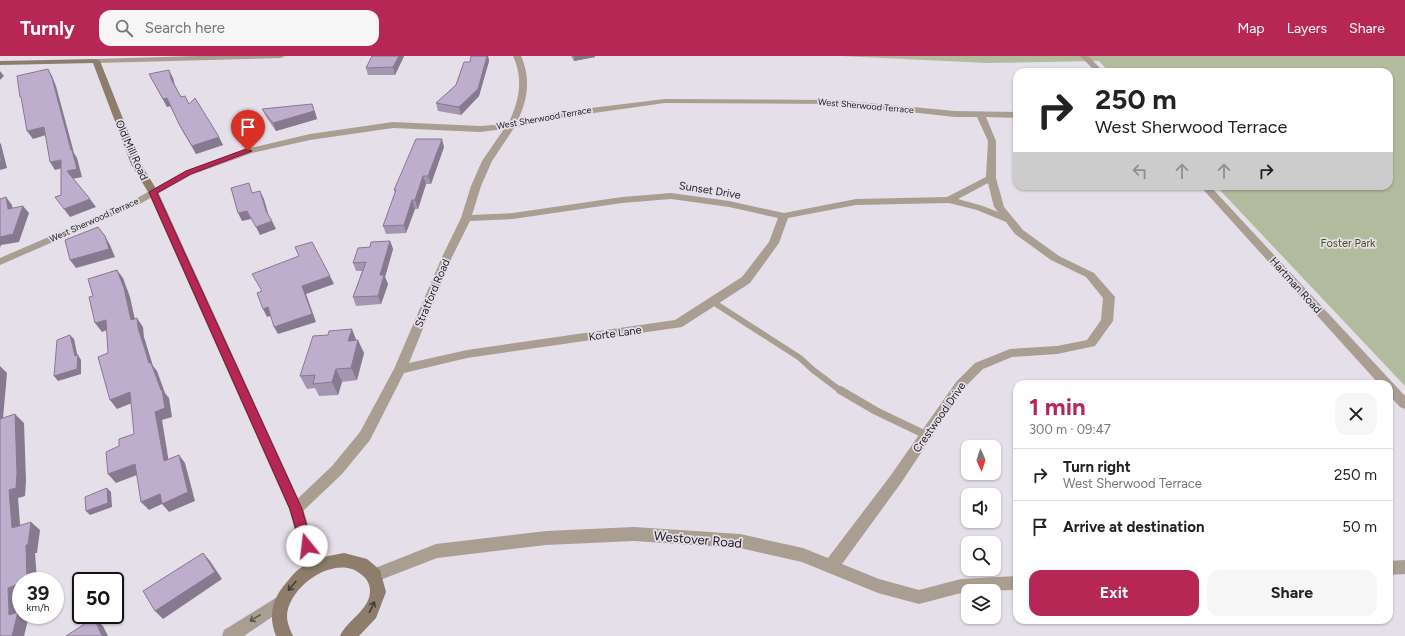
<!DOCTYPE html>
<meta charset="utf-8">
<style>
body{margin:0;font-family:Figtree,sans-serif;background:#f6f6f6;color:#222;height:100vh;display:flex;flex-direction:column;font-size:15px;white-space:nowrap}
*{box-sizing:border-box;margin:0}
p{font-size:13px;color:#767676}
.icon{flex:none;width:22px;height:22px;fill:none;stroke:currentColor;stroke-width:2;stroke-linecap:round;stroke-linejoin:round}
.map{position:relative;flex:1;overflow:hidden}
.side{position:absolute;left:1013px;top:324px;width:380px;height:244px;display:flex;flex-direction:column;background:#fff;border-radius:12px;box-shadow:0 1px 3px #0004}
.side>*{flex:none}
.guide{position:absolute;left:1013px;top:12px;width:380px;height:122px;border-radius:12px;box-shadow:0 1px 3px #0004;background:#fff;color:#222;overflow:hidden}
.needle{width:26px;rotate:177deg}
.controls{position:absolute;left:961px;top:384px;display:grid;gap:8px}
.controls a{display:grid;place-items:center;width:40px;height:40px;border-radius:8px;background:#fff;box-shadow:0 1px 3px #0004;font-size:20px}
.speed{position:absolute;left:12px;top:516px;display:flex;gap:8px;font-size:20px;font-weight:700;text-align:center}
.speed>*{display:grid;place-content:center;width:52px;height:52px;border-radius:50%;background:#fff;box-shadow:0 1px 3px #0004;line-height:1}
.speed small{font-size:10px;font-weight:400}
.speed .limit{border:2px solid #111;border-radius:6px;background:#fff;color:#111}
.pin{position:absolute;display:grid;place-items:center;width:34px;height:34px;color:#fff;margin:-41px -17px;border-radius:50% 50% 50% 0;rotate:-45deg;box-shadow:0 0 4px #0007}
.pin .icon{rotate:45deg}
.me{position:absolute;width:44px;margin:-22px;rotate:344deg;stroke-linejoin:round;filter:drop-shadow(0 0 3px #0008)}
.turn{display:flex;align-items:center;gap:14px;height:84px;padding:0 16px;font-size:18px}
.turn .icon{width:52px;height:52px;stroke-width:2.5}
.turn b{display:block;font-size:28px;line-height:34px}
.lanes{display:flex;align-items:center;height:38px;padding:0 16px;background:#0003;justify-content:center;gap:20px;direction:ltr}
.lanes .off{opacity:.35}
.round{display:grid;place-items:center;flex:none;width:42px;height:42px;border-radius:12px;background:#f6f6f6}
.headline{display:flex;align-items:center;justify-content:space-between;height:68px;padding:0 16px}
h1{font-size:24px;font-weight:700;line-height:30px;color:#b72755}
.cta{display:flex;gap:8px;margin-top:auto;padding:8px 16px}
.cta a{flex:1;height:46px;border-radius:12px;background:#b72755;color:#fff;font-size:16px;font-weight:700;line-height:46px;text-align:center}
.cta a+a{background:#f6f6f6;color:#222}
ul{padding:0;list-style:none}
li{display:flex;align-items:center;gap:12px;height:52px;padding:0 16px;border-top:1px solid #e0e0e0}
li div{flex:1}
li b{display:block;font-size:15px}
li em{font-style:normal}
header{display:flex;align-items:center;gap:24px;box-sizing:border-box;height:56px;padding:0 20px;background:#b72755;color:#fff}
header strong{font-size:19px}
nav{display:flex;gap:22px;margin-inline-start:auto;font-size:14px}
.search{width:280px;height:36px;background:#f6f6f6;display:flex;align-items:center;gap:10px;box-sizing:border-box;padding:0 14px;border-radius:12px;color:#767676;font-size:15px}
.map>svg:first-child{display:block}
.green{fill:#b2bb9e}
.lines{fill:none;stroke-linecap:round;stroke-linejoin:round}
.service-far1{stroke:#a99e91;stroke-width:6}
.service{stroke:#a99e91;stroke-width:8}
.minor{fill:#a99e91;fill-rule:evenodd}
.secondary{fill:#8d7d6a;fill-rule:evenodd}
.wall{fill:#a495b1}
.shaded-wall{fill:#867990}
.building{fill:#bfadce;stroke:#867990}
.oneway{stroke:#443d39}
.oneway2{stroke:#5c5652}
.route{fill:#b72755;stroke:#771937}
.labels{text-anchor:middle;stroke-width:3.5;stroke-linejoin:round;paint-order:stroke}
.far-street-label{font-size:9px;fill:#1d1b1e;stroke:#e4dfe9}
.street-label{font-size:11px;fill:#1d1b1e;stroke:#e4dfe9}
.park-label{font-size:11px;fill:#46531b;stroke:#e4dfe9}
.near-street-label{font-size:13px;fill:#1d1b1e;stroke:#e4dfe9}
</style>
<header>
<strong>Turnly</strong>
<div class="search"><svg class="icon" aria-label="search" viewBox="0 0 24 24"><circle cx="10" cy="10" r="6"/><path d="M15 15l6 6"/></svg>Search here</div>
<nav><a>Map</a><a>Layers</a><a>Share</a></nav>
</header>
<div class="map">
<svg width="1405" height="580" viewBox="0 0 1405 580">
<rect width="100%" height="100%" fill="#e4dfe9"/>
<!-- green -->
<path class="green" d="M841 0H1405V330L1216 130H1389V16H1109L1099 5 988 7Z"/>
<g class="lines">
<!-- service-far1 -->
<path class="service-far1" d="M713 246 800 302 813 314 841 335"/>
<!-- service -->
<path class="service" d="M840 334 876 355 926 379"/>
<!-- minor -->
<g class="minor">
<path d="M197 0H285L281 2 96 7 92 5 96 3Z"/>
<path d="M513 0H521C531 22 528 44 517 66L558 56 665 43 837 44 955 55 1017 56V62L986 61 996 85V122L1004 151 1023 174 1059 200 1094 217 1115 241 1113 265 1095 290 1057 298 1012 301 983 313 964 332 901 427 842 508 879 523 919 534 961 523 1017 520V534L968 535V537H961L919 548 878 537 802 506 740 492 634 485 546 489 437 502 375 526 370 524 367 519 370 514 436 488 546 475 634 471 740 478 803 492 828 502 891 419 956 326 975 307 1010 293 1057 290 1087 284 1101 264 1103 242 1086 221 1051 204 1015 178 1006 166 977 154 949 147 856 149 788 162 779 187 750 227 682 271 467 302 404 317 370 384 342 418 301 457 296 459 291 457 289 453 291 449 332 410 360 376 394 313 442 201 461 162 471 130 482 105 504 73 480 76 393 72 310 84 252 97 191 119 138 149 0 209V202L132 145 185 115 246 93 310 78 393 66 480 70 508 68C519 46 524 23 513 0ZM665 47 837 48 955 61H977L988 85 986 121 947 141 856 143 784 157 729 145 671 137 622 141 513 157 472 159 481 130 492 105 514 72 558 62ZM988 127 994 151 998 156 983 150 958 143ZM671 143 729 151 778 162 769 186 742 221 675 264 467 294 409 307 452 201 470 165 513 163 622 147Z"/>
<path d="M1080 0H1088L1104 16H1096Z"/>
<path d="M1200 130H1210L1405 340V353L1400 351 1389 339V328H1379Z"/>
<path d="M1405 504V518L1389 519V505Z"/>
<path d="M282 538 288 540 290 545 288 550 244 580H222L224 574Z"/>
</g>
<!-- secondary -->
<path class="secondary" d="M96 3 100 5 141 108 158 136 303 453 318 502 344 497 367 503 380 514 386 536 376 562 359 580H340C347 564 370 554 370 535 370 528 367 523 362 519 337 496 288 530 287 560 287 567 290 573 293 580H276C268 560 272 543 286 527 292 520 296 514 305 509L289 453 148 136 131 108 93 7 0 9V5Z"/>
</g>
<!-- wall -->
<g class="wall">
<path d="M372 0H404L395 19H368L366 12Z"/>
<path d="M471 0H488L489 5 479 40 461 59 438 55 436 47 456 29 470 6Z"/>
<path d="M571 0H595V1L574 5Z"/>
<path d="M149 18 173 22 175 29 181 41 189 48 223 89 196 98 183 76 170 50 167 51Z"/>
<path d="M262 53 315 56 317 63 276 75 266 61Z"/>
<path d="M444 91 431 128H426L418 153H415L406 177 386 178 383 170 395 136 394 134Z"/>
<path d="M390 185 393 193 385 221 388 228 381 248 356 250 353 241 362 215H356L353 207 370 191Z"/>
<path d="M357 284 364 297 357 324 342 326 338 339 319 340 315 332 307 333 300 320Z"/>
</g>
<!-- shaded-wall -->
<g class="shaded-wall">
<path d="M399 0H404L395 19 393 11Z"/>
<path d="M487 0H488L489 5 479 40 461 59 459 51Z"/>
<path d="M574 0H595V1L574 5Z"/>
<path d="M48 13 52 20 56 30 74 97 77 102 82 121 72 123 67 115 71 94Z"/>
<path d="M169 14 173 22 175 31 171 23Z"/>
<path d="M0 15 4 20 0 24Z"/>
<path d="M167 42 171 50 167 51 163 43Z"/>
<path d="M312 48 315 56 317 63 276 75 273 67Z"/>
<path d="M44 71 49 78 33 83 27 75Z"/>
<path d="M219 81 223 89 196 98 192 90Z"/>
<path d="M442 83 444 91 431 128 428 120Z"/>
<path d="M0 87 1 88 7 112 0 114Z"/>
<path d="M61 104 66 111 55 114 50 106Z"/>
<path d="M423 120 426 128 418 153 415 144Z"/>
<path d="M260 135 264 143 270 164 266 155Z"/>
<path d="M6 141 12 149 14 161 8 153Z"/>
<path d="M90 143 96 151 70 161 64 153Z"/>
<path d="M412 144 415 153 406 177 404 169Z"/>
<path d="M23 150 29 157 19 186 1 189 0 192V181Z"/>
<path d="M247 155 251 163 242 165 238 157Z"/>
<path d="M272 165 276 173 260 179 256 171Z"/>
<path d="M105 180 110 189 115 201 76 212 70 204Z"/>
<path d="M390 185 393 193 385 221 388 228 381 248 378 240 380 219Z"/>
<path d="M117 214 123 222 130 241 137 273 131 264Z"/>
<path d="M330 220 334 228 306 238 316 266 278 278 274 271 302 230Z"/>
<path d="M268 251 273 259 267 261 263 253Z"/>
<path d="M137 262 143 271 144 281 153 310 157 315 165 337 169 342 172 361 162 364 170 413 164 405 155 356 161 334 149 307 138 272Z"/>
<path d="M106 264 112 272 102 276 95 267Z"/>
<path d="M352 273 357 286 348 285Z"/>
<path d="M70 279 74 283 78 302V299L81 304V318L58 325 54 320 75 300Z"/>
<path d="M358 284 364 297 357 324 351 312Z"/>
<path d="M0 310 7 317 2 374 0 372Z"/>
<path d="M336 313 342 326 338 339 332 326Z"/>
<path d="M130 336 137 345 117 353 110 344Z"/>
<path d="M15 358 24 367 26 425 25 440 18 442 21 481 12 472 9 434Z"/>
<path d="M179 399 185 407 195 445 169 456 162 448 149 454 141 446Z"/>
<path d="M135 408 142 417 116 427 108 418Z"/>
<path d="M107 432 111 436 112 451 90 459 86 455Z"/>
<path d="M31 466 40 474 37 497H35L37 525H25L26 489Z"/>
<path d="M203 497 210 505 222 523 163 563 155 555Z"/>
<path d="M21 527V539L18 540 19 557 28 564 24 580H12L9 559 8 532Z"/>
<path d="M94 562 103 570 108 580H102Z"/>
</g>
<!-- building -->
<g class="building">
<path d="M372 0H399L393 11 366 12Z"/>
<path d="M471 0H487L478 33 459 51 436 47 456 29 464 6H470Z"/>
<path d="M48 13 52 22 71 94H72L77 113 67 115 90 143 64 153 55 141 61 139V104L50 106 44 71 27 75 21 41H20L17 20Z"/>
<path d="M169 14 171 23 181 41 185 40 189 48 195 42 219 81 192 90 179 68 167 42 163 43 149 18Z"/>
<path d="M312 48 314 55 273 67 262 53Z"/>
<path d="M416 83H442L428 120H423L415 144H412L404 169 383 170 396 134H394Z"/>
<path d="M0 98 2 105H0Z"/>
<path d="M249 127 252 137 260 135 266 155 272 165 256 171 247 155 238 157 231 132Z"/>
<path d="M6 141 8 153 23 150 13 178 0 181V143Z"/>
<path d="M98 171 105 180 109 193 70 204 65 184Z"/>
<path d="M390 185 380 219H384L378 240 353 241 366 206 353 207 358 192 370 191 371 186Z"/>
<path d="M312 186 330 220 302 230 312 258 274 271 268 251 263 253 257 237 262 235 252 218 299 200 295 191Z"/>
<path d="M117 214 124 232 131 264 137 262 138 272 149 307H151L161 334H162L165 352 155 356 164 405 179 399 188 436 162 448 160 438 141 446 135 408 108 418 106 396 119 390V383L134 378 130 336 110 344 98 301 108 297 106 264 95 267 89 241 93 240 88 223Z"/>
<path d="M352 273 348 285 358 284 351 312 336 313 332 326 313 328 315 319 300 320 313 280 328 279 329 275Z"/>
<path d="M70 279 75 300 78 299 77 313 54 320 57 284Z"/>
<path d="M15 358 17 417 16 432 9 434 12 472 31 466 28 489H26L27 524 25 525H21V527L8 532 9 559 18 556 12 580H0V363Z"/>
<path d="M107 432 108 447 86 455 85 441Z"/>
<path d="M203 497 215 516 155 555 143 535Z"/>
<path d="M94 562 102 580H66Z"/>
</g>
<!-- one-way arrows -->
<defs><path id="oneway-shaft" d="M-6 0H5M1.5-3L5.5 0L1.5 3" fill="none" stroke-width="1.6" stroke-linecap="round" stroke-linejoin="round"/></defs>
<g class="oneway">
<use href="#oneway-shaft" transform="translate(292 530) rotate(130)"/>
<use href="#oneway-shaft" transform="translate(372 551) rotate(-65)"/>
</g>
<use class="oneway2" href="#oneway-shaft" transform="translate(255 562) rotate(148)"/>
<!-- route -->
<path class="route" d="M246 93 252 95 191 118 157 137 302 453 312 490 311 494 307 495 303 494 301 490 290 453 149 136 186 115Z"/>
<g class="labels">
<!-- far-street labels -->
<g class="far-street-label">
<text transform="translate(866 50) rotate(5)" y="3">West Sherwood Terrace</text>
<text transform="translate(544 62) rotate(-10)" y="3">West Sherwood Terrace</text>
<text transform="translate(94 164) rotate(-24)" y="3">West Sherwood Terrace</text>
</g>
<!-- street labels -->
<g class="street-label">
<text transform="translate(132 94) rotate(66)" y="4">Old Mill Road</text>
<text transform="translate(710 134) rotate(9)" y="4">Sunset Drive</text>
<text transform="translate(1296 229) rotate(48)" y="4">Hartman Road</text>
<text transform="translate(432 237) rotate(-67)" y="4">Stratford Road</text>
<text transform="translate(615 277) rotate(-8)" y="4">Korte Lane</text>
<text transform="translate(939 361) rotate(-55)" y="4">Crestwood Drive</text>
</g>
<!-- park labels -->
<g class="park-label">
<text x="1348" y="191">Foster Park</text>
</g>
<!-- near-street labels -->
<g class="near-street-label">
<text transform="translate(698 483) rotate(5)" y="5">Westover Road</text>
</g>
</g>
</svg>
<div class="controls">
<a><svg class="needle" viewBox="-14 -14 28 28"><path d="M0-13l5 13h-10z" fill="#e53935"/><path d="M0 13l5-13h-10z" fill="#767676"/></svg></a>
<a><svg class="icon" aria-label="sound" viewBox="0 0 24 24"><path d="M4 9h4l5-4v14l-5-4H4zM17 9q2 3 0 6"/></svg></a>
<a><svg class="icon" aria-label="search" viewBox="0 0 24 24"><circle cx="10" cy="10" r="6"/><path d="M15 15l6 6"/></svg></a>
<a><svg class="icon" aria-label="layers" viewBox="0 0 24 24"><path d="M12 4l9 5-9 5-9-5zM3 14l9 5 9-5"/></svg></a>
</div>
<div class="speed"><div>39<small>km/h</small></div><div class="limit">50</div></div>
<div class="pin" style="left:248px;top:95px;background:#d93025"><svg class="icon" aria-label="arrive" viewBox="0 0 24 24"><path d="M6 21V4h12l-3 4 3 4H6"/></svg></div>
<svg class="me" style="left:307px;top:490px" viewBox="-20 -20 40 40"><circle r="19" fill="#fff"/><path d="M0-13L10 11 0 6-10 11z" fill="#b72755"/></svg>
<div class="guide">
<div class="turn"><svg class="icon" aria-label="right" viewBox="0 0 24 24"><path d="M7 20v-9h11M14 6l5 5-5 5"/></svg><div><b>250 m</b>West Sherwood Terrace</div></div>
<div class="lanes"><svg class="icon off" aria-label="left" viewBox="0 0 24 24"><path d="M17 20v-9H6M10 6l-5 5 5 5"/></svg><svg class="icon off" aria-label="ahead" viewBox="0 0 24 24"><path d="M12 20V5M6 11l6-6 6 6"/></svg><svg class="icon off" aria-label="ahead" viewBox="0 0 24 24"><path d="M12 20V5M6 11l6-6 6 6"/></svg><svg class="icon" aria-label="right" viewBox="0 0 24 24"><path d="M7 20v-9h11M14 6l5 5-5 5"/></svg></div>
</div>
<section class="side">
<div class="headline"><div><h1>1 min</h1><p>300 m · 09:47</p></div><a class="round"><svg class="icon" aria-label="close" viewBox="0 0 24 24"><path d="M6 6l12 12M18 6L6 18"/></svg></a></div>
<ul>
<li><svg class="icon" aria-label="right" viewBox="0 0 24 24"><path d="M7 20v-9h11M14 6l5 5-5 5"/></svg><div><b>Turn right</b><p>West Sherwood Terrace</p></div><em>250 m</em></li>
<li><svg class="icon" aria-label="arrive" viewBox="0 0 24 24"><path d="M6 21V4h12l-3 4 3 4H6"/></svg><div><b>Arrive at destination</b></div><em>50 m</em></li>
</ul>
<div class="cta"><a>Exit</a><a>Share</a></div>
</section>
</div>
